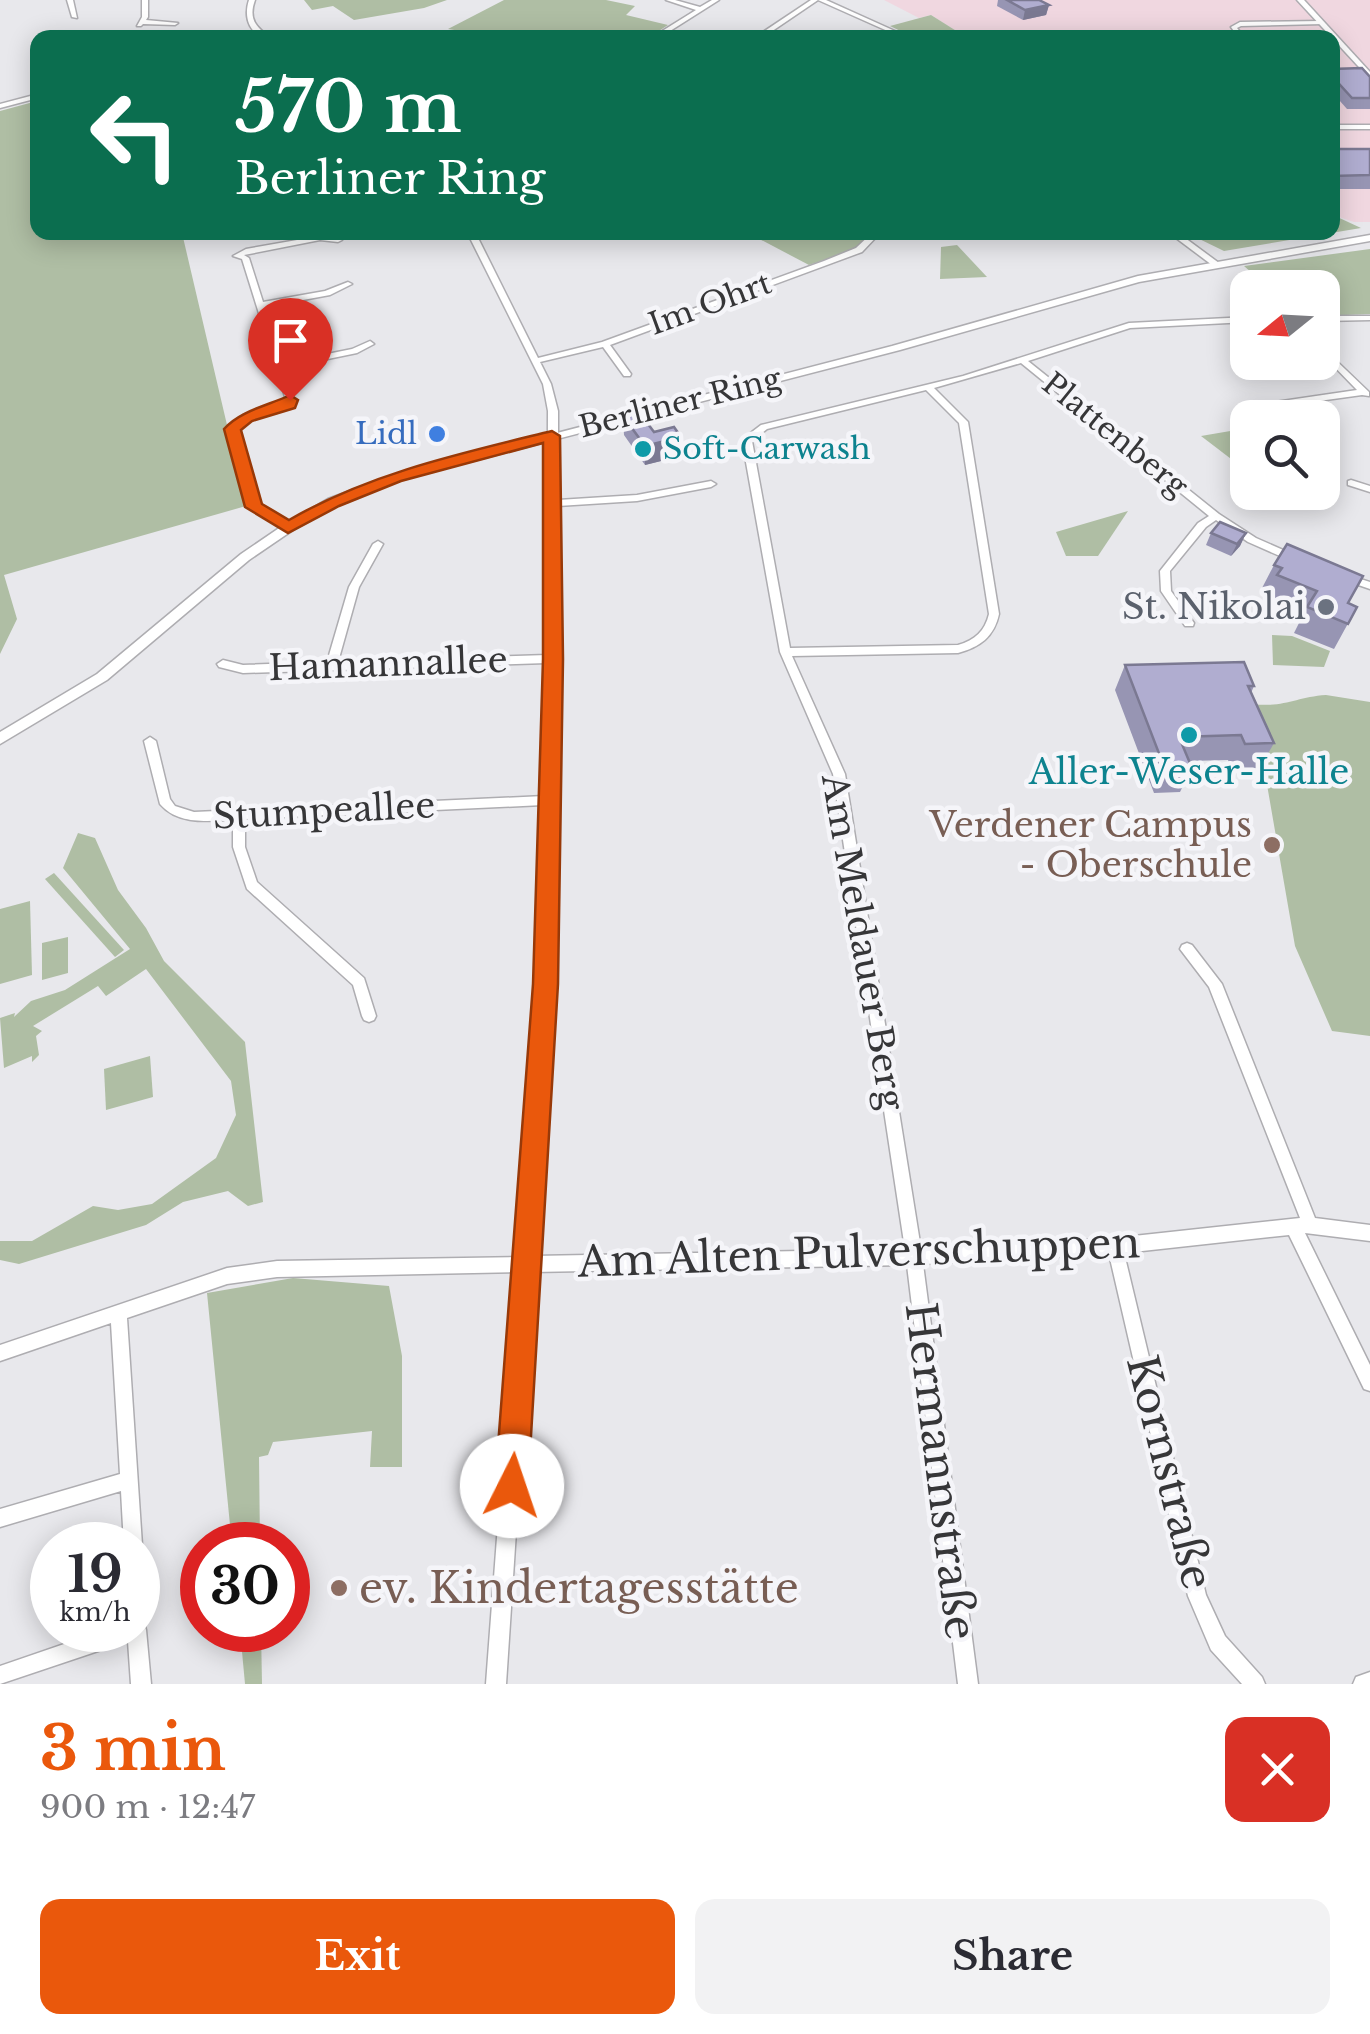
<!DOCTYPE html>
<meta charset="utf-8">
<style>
body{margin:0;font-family:"Libre Baskerville",serif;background:#f2f2f3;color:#2b2b33;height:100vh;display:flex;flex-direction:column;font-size:38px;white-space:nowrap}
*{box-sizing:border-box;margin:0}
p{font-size:32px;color:#7c7c81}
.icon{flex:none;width:55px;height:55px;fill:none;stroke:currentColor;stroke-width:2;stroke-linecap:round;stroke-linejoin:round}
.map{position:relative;height:1684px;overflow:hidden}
.details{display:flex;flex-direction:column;background:#fff;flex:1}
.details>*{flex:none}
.banner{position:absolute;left:30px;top:30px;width:1310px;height:210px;border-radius:20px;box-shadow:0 5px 25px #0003;background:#0b6e4f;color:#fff;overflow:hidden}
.needle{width:65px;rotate:252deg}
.controls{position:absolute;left:1230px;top:270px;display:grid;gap:20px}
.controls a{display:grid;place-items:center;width:110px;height:110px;border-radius:20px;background:#fff;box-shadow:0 5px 25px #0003;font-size:50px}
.speed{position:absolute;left:30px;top:1522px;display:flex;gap:20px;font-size:50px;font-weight:700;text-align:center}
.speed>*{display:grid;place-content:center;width:130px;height:130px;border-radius:50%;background:#fff;box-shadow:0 5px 25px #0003;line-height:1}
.speed small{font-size:25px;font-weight:400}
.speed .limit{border:15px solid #d22;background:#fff;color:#111}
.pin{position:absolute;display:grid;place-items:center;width:85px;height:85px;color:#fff;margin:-102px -42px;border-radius:50% 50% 50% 0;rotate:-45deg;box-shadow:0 0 10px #0007}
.pin .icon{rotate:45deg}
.me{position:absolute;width:110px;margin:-55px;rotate:4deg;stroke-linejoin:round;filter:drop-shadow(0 0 8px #0008)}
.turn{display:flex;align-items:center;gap:35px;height:210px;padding:0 40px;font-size:45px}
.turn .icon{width:130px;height:130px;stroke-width:2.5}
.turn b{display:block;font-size:70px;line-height:85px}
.round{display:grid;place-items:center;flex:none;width:105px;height:105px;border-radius:20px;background:#f2f2f3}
.summary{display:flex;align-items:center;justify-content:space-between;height:170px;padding:0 40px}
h1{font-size:60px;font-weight:700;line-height:75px;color:#ea580c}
.cta{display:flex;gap:20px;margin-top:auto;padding:20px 40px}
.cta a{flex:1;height:115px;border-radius:20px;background:#ea580c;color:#fff;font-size:40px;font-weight:700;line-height:115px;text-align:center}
.cta a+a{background:#f2f2f3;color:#2b2b33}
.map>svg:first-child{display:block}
.industrial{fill:#f0d7e0}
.green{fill:#afbea4}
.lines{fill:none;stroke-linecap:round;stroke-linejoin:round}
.minor-casing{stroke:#aeadb1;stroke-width:3}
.tertiary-casing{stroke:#aeadb1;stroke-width:3}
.minor{fill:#fff;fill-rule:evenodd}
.tertiary{fill:#fff;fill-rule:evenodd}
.wall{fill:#9795b3}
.shaded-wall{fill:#7b7992}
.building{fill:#b0add0;stroke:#7b7992;stroke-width:2.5}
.route{fill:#ea580c;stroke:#983908;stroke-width:2.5}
.shop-dot{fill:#3f7fe0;stroke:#f5f5f9;stroke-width:4}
.culture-dot{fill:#0f9aa8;stroke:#f5f5f9;stroke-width:4}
.worship-dot{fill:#6b7280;stroke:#f5f5f9;stroke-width:4}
.education-dot{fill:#8d6e63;stroke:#f5f5f9;stroke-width:4}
.labels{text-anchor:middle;stroke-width:9;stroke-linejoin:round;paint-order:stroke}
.far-street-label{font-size:30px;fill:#363638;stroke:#f5f5f9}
.far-shop-label{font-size:30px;fill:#366cbe;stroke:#f5f5f9;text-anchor:end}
.far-culture-label{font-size:30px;fill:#0d838f;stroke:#f5f5f9;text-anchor:start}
.worship-label{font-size:35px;fill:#5b616d;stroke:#f5f5f9;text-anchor:end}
.street-label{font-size:35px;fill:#363638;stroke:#f5f5f9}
.culture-label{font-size:35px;fill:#0d838f;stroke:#f5f5f9}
.education-label{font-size:35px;fill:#785e54;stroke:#f5f5f9;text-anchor:end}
.near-street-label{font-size:42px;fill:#363638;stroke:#f5f5f9}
.near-education-label{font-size:42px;fill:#785e54;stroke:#f5f5f9;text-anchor:start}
</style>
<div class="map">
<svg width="1370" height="1684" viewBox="0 0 1370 1684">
<rect width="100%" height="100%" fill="#e8e8ec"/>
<!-- industrial -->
<path class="industrial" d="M884 0H1370V222H1354L1333 215 1332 38 966 37 931 15 919 18Z"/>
<!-- green -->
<g class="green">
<path d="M304 0H447L424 8 354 20 333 6 312 10Z"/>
<path d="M504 0H606L635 6 626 15 668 25 648 38 527 37 503 31 492 36 448 29Z"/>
<path d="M931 15 966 37H913L890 26Z"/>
<path d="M37 101 38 232 182 233 246 506 4 575 17 619 0 654V111Z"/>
<path d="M1333 215 1361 228 1224 251 1187 233 1332 232Z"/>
<path d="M748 233H874L854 250 809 265Z"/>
<path d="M957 245 987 277 940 279 941 247Z"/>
<path d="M1370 249V314L1323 316 1322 288 1268 287 1244 266Z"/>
<path d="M1242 429 1247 440V462L1239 465 1201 436Z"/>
<path d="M1128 511 1098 556H1066L1056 532Z"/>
<path d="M1272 635 1292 636 1330 651 1324 667 1273 665Z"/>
<path d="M1326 695 1370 702V1036L1332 1031 1295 946 1253 704C1284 708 1296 697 1326 695Z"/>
<path d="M78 833 95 838 118 890 146 928 164 961 245 1042 263 1202 248 1206 228 1191 183 1202 146 1225 19 1264 0 1260V1241H32L93 1206 118 1210 152 1204 216 1158 236 1115 231 1081 146 969 106 996 98 986 33 1026 42 1031 36 1036 39 1055 32 1062V1056L4 1068 0 1018 15 1013 14 1017 31 1001 65 990 130 949 63 868Z"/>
<path d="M54 873 124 950 115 957 45 879Z"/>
<path d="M30 901 32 975 0 984V909Z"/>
<path d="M68 937V973L42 980V943Z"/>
<path d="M150 1056 153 1097 106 1110 104 1069Z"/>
<path d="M293 1278 389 1286 402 1356V1467H370L372 1431 273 1442 268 1455 259 1457 260 1545H232L207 1293Z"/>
<path d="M240 1630H261L262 1684H245Z"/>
</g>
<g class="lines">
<defs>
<g id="minor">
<path d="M67 0H73L77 18 72 17Z"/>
<path d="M142 0H148V17L146 20 178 23 175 25 143 24 141 26H137L142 17Z"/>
<path d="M249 0H255C248 19 256 28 272 38 250 38 243 18 249 0Z"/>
<path d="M666 0H675L700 7 712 0H719L659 38H651L696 10Z"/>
<path d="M811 0H818L762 38H754Z"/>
<path d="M818 0H826L906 36 901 37Z"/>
<path d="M1321 21 1323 24 1241 26 1237 28 1245 38H1239L1231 27 1240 22Z"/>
<path d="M38 94V98L0 108V104Z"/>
<rect x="1332" y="125" width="38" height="4"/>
<path d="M467 232H475L538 358 602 342 824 261 856 248 873 232H881L862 252 610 345 631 374 630 376H624L603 347 540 362 551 384 558 411V500L637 495 711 481 716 484 711 487 637 501 558 506 557 800 552 984 534 1256 905 1249 833 774 780 652 742 440 744 438 761 425 963 376 1129 323 1248 317V322L1130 328 1028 361 1219 514 1256 538 1297 556V560H1289L1248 542 1216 520 1206 527 1170 571 1171 591 1194 623 1193 626H1185L1161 591 1160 571 1198 523 1209 516 1021 363 934 388 968 422 999 614C994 637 980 647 958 653L792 656 845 774 921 1249 1115 1238 1300 1218 1209 987 1180 949 1182 945 1187 943 1192 945 1222 984 1315 1218 1370 1225V1241L1305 1233 1370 1365V1391L1364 1389 1289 1235 1124 1253 1206 1595 1225 1636 1262 1677 1265 1684H1242L1211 1650 1188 1596 1109 1254 923 1264 978 1684H958L907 1265 533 1272 506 1684H486L517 1272 277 1277 227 1284 127 1318 142 1545 139 1551 138 1552V1545H124L121 1491 0 1527V1509L120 1474 111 1323 0 1361V1345L227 1268 277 1261 518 1257 538 984 543 805 245 819V847L257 882 364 978 376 1016 374 1020 369 1022 364 1020 362 1016 353 985 247 889 233 847V820C207 821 178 825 160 804L144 741 150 737 156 741 170 799 175 806 194 812 544 796 547 663 243 673 219 667 217 664 223 660 243 665 327 662 349 587 373 544 378 541 383 544 359 587 338 662 547 655 548 411 543 384ZM926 390 959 423 989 614C985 631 975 640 958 645L790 648 752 441 767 429Z"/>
<path d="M1168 232H1177L1219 263 1212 265Z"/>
<path d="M320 236 342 240 338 242 320 240 244 255 249 258 263 302 325 291 348 282 352 284 330 295 265 307 283 363 352 349 370 341 374 344 357 353 284 368 294 400 292 407 249 419 237 430 258 505 293 525 294 527 289 530 249 507 227 429 243 415 285 403 286 400 242 259 233 256 246 249Z"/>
<path d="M1322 316H1370V320L1322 321Z"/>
<path d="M1322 347 1369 392V396L1362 395 1239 412V408L1242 407 1357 390 1322 354Z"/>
<path d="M1351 480 1370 486V492L1348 485V481Z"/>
<path d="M1345 574 1370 582V589L1341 579 1340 577Z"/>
<path d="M138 1621 144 1623 146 1630 151 1684H131L128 1641 0 1684V1666L105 1630H138Z"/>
<path d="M1370 1672V1684H1353L1356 1677Z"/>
</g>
<g id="tertiary">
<path d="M1297 0H1304L1370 72V79Z"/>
<path d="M1370 235V241L1139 282 900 350 399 480 336 505 293 530 249 560 107 680 0 744V732L97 674 241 554 285 524 328 499 391 476 892 346 1138 276Z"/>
</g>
</defs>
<!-- minor casing -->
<use href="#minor" class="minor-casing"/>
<!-- tertiary casing -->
<use href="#tertiary" class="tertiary-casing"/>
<!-- minor -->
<use href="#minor" class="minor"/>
<!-- tertiary -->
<use href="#tertiary" class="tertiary"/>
</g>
<!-- wall -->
<g class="wall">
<path d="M998 0H1039L1049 5 1046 15 1023 20 997 6Z"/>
<path d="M1332 69 1370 77V109H1347L1332 92Z"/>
<path d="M1332 146 1335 149H1370V189H1332Z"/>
<path d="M623 416 654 432 681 437V456L645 465 624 435Z"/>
<path d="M1211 533H1246L1240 546 1231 556 1206 545Z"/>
<path d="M1287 544 1348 603 1357 607 1334 649 1294 633 1303 615 1265 601 1269 593 1261 590 1274 565Z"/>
<path d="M1125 665 1254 686 1251 693 1274 743 1260 768H1231L1228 760 1189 761 1192 768 1180 792 1154 793 1115 690Z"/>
</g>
<!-- shaded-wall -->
<g class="shaded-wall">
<path d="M1049 5 1046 15 1023 20 1025 10Z"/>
<path d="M681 437V456L645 465V446Z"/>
<path d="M1246 533 1240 546 1231 556 1237 544Z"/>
</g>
<!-- building -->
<g class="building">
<path d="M1007 0H1039L1049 5 1025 10Z"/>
<path d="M1362 68 1370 77V98H1352L1332 76V69Z"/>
<path d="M1332 146 1335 149H1370V175L1332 176Z"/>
<path d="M639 412 654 432 674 427 681 437 645 446 623 416Z"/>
<path d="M1220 522 1246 533 1237 544 1211 533Z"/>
<path d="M1287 544 1363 576 1348 603 1357 607 1348 624 1307 607 1317 591 1277 575 1282 568 1274 565Z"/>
<path d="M1244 662 1254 686H1248L1274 743 1245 744 1241 735 1179 737 1192 768 1165 769 1125 665Z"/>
</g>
<!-- route -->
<path class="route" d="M290 395 298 400 295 408 252 421 241 430 262 504 289 520C370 473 462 453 552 431L560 436 563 659 558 984 528 1486 523 1497 512 1502 500 1497 495 1486 533 984 543 659V443L401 481 339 506 288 533 245 507 224 429C241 410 270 405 290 395Z"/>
<!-- markers -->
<circle class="shop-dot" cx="437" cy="434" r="10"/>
<g class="culture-dot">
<circle cx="643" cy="449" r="10"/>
<circle cx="1189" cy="735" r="10"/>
</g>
<circle class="worship-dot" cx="1326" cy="607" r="10"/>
<g class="education-dot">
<circle cx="1272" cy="845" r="10"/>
<circle cx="339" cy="1588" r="10"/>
</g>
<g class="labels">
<!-- far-street labels -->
<g class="far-street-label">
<text transform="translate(710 304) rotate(-20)" y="10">Im Ohrt</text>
<text transform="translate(680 403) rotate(-14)" y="10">Berliner Ring</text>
<text transform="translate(1115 435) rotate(39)" y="10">Plattenberg</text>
</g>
<!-- far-shop labels -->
<g class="far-shop-label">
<text x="417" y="444">Lidl</text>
</g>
<!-- far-culture labels -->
<g class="far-culture-label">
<text x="663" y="459">Soft-Carwash</text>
</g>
<!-- worship labels -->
<g class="worship-label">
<text x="1306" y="619">St. Nikolai</text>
</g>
<!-- street labels -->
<g class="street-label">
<text transform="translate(388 664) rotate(-2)" y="12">Hamannallee</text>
<text transform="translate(324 811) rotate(-3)" y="12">Stumpeallee</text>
<text transform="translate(863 942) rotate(80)" y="12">Am Meldauer Berg</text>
</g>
<!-- culture labels -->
<g class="culture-label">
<text x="1189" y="784">Aller-Weser-Halle</text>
</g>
<!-- education labels -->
<g class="education-label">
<text x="1252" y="837">Verdener Campus<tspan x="1252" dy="40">- Oberschule</tspan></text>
</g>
<!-- near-street labels -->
<g class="near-street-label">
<text transform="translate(859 1252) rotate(-2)" y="15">Am Alten Pulverschuppen</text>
<text transform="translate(941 1471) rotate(83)" y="15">Hermannstraße</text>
<text transform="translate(1170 1472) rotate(76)" y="15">Kornstraße</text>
</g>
<!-- near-education labels -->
<g class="near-education-label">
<text x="359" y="1603">ev. Kindertagesstätte</text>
</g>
</g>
</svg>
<div class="controls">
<a><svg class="needle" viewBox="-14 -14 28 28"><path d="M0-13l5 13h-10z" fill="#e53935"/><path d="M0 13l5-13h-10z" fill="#7c7c81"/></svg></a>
<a><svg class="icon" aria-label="search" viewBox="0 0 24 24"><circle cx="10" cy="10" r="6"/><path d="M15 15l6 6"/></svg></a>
</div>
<div class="speed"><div>19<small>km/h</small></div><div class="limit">30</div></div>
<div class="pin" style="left:290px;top:400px;background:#d93025"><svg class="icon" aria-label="arrive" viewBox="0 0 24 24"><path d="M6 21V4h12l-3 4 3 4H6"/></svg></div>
<svg class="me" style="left:512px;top:1486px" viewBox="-20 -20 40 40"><circle r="19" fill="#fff"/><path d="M0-13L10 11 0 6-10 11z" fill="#ea580c"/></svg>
<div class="banner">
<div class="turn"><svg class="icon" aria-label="left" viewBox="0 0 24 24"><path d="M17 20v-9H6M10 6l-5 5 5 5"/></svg><div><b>570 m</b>Berliner Ring</div></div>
</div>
</div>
<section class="details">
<div class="summary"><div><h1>3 min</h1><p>900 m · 12:47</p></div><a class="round" style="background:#d93025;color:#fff"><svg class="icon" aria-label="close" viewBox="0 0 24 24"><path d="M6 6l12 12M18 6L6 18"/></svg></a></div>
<div class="cta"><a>Exit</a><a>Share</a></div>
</section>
